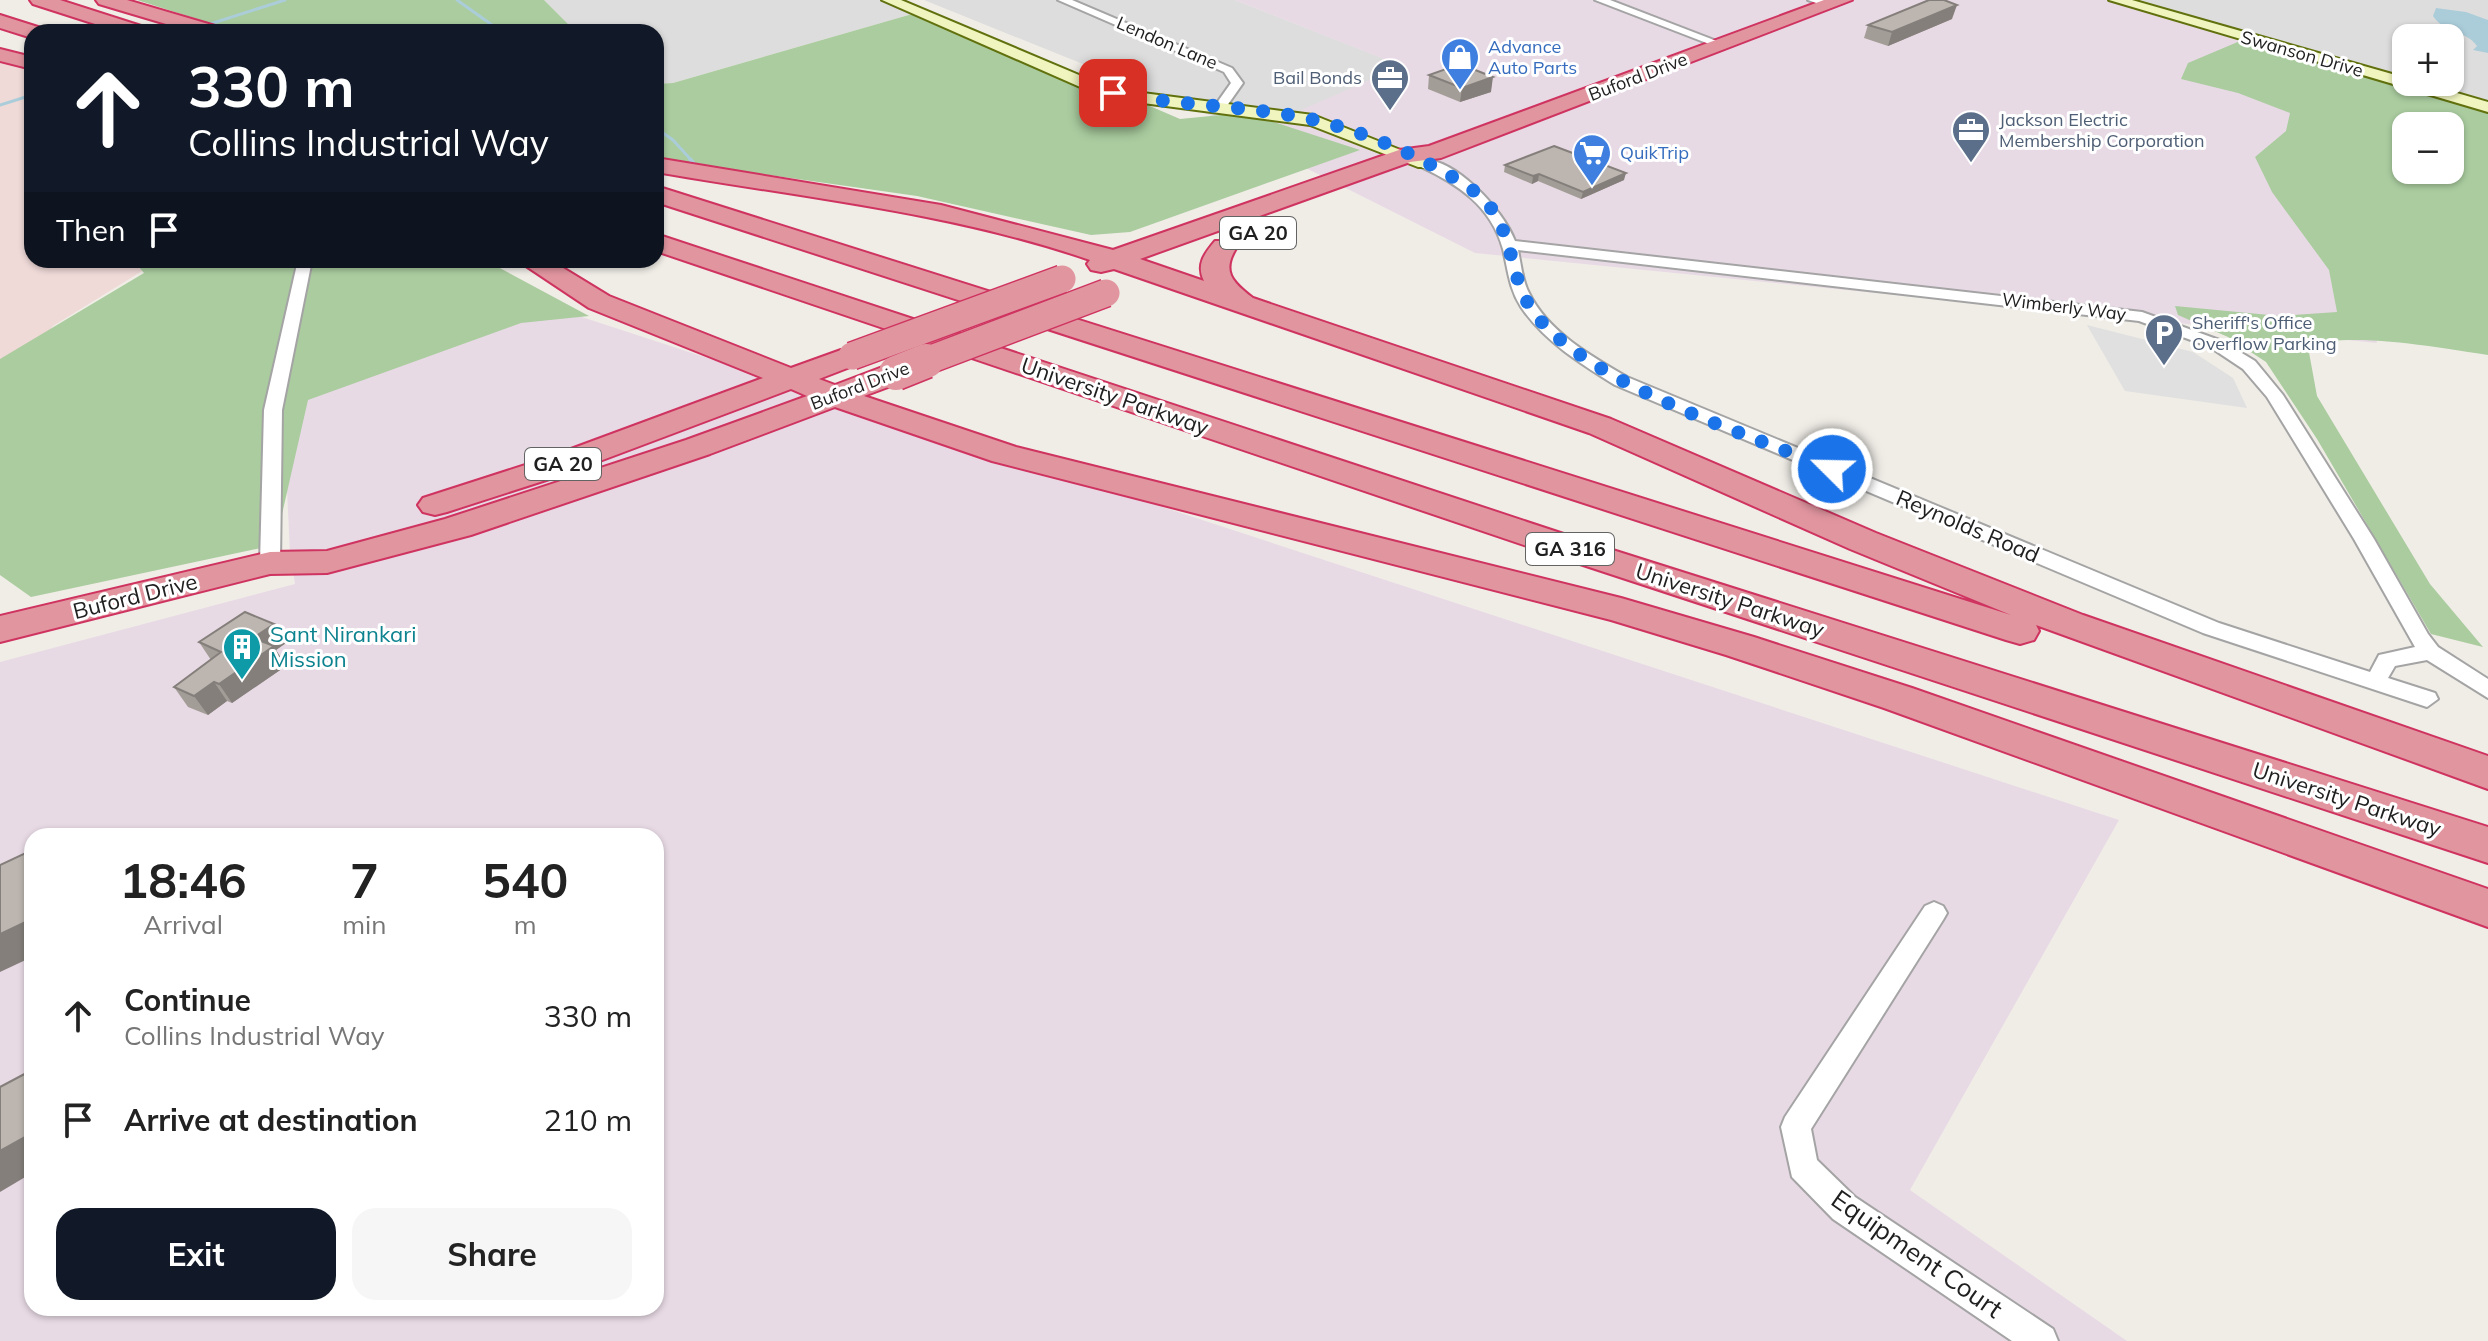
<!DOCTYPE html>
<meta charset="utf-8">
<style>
body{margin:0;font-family:Mulish,sans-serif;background:#f6f6f6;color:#222;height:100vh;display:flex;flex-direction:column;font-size:30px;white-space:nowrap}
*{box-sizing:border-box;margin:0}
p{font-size:26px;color:#767676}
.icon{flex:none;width:44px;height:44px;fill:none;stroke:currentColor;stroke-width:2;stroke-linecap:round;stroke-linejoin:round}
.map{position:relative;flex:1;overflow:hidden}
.drawer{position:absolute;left:24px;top:828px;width:640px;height:488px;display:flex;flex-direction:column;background:#fff;border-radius:24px;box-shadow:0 2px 6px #0004}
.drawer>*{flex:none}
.top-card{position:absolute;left:24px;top:24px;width:640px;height:244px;border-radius:24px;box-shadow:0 2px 6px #0004;background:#111827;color:#fff;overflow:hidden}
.buttons{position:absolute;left:2392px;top:24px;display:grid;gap:16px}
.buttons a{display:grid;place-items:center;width:72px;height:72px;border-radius:16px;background:#fff;box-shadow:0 2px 6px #0004;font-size:40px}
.pin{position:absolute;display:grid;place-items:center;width:68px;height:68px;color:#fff;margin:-34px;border-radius:16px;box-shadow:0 4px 12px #0006}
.me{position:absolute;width:88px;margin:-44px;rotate:293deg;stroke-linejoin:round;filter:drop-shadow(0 0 6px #0008)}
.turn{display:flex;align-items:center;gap:28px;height:168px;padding:0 32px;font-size:36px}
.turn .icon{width:104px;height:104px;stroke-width:2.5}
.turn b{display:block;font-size:56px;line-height:68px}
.then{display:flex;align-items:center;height:76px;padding:0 32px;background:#0003;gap:16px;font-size:30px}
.eta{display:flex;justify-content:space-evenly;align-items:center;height:136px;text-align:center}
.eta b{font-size:48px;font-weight:700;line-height:56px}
.cta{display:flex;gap:16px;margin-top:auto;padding:16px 32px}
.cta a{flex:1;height:92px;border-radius:24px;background:#111827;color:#fff;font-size:32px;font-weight:700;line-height:92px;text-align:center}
.cta a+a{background:#f6f6f6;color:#222}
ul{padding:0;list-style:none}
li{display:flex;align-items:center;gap:24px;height:104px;padding:0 32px}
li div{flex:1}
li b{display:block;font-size:30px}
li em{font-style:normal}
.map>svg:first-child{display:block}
.residential{fill:#dedddd;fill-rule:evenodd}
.commercial{fill:#efdad8}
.industrial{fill:#e8dae5;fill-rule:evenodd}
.forest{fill:#aacc9f;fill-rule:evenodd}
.parking{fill:#e0e0e0}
.water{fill:#abcdda}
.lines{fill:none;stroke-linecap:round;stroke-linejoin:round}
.stream-far1{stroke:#abcdda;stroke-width:3}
.stream{stroke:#abcdda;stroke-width:4}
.street-casing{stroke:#a4a4a4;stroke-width:4}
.secondary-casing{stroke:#61710d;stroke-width:4}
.highway-casing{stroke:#cf3360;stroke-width:4}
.street{fill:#fff;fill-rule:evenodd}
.secondary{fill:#f0f5c0;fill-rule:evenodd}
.highway{fill:#e1959f;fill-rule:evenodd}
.highway-bridge-far1-casing{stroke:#cf3360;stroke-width:30;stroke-linecap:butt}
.highway-bridge-casing{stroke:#cf3360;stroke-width:37;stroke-linecap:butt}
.highway-bridge-far1{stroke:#e1959f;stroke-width:27}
.highway-bridge{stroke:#e1959f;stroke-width:34}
.wall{fill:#a39d97}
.shaded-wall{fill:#847f7b}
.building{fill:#bdb6b0;stroke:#847f7b;stroke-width:2}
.route{stroke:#1a73e8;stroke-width:14;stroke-dasharray:0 25.2}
.labels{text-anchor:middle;stroke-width:6;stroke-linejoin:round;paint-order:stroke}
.far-street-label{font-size:18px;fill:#202020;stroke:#fff}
.far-shop-label{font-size:18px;fill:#366cbe;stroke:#fff;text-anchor:start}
.far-service-label{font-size:18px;fill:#4e5e75;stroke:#fff;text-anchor:start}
.shield{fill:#fff;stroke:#636363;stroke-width:2}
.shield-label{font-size:20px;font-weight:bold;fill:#202020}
.street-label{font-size:22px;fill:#202020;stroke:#fff}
.culture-label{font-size:22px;fill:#0d838f;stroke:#fff;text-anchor:start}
.near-street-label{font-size:26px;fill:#202020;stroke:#fff}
</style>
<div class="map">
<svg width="2488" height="1341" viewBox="0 0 2488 1341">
<rect width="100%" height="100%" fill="#f0ede7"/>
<!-- residential -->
<g class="residential">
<path d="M544 0H903L926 10 673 83 656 84V32H576Z"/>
<path d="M924 0H1235L1403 66 1254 133Z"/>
<path d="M2122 0H2488V154L2450 126H2406L2193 73 2257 41ZM2406 38H2450V82H2406Z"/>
</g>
<!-- commercial -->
<path class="commercial" d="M0 54 32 67V260H160L53 326 0 397Z"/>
<!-- industrial -->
<g class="industrial">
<path d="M1235 0H2121L2258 41 2194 72 2323 112 2377 343 1475 253 1242 136 1402 66Z"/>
<path d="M539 303 2119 820 1910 1190 2127 1341H0V662L295 584 290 553 283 404ZM32 836H656V1308H32Z"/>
</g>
<!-- forest -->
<g class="forest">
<path d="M137 0H544L576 32H238Z"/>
<path d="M926 10 1180 119 1231 114 1265 119 1360 150 1130 232 1091 235 917 196 656 159V84L673 83Z"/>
<path d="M2240 41 2488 112V355C2444 349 2347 330 2308 347L2317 396 2430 584 2483 647 2431 634 2317 439 2266 362 2228 337 2178 315 2175 306 2280 316 2337 312 2329 270 2272 192 2255 157 2286 131 2290 113 2238 93 2181 79 2188 63ZM2406 126H2450V170H2406Z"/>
<path d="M133 260H485L589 316 521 323 308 400 275 545 31 597 0 575V359L144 273Z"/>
</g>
<!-- parking -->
<path class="parking" d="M2087 325 2193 352 2233 378 2247 408 2125 391Z"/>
<!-- water -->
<path class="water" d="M2436 8 2466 12 2488 20V53L2473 50 2477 46C2466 30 2444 33 2433 16Z"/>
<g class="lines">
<!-- stream-far1 -->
<g class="stream-far1">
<path d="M457 0 502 32"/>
<path d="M185 32 285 0"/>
<path d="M0 105 32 95"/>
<path d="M656 128 673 140 692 161"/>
</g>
<!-- stream -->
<path class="stream" d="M690 159 699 170"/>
<defs>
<g id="street">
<path d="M1058 0H1072L1232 68 1243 83 1224 110H1216L1214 107 1231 83 1224 72Z"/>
<path d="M1595 0H1610L1727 45 1717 47Z"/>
<path d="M1808 0H1824L1835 5 1830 8Z"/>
<path d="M1419 160C1454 155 1504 211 1515 241L2142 312 2222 341 2255 361 2283 395 2374 539 2428 634 2438 647 2488 679V698L2427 660 2395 666 2388 678 2435 693 2438 699 2427 707 2203 633 1615 385C1581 364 1544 341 1521 307 1509 288 1508 270 1503 249 1491 206 1458 184 1419 166ZM1518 250 2139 321 2210 347 2243 369 2267 397 2354 539 2415 647 2379 655 2370 672 2219 623 1627 377C1591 356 1548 332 1529 293 1522 280 1521 264 1518 250Z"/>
<path d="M298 260H312L282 410 280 563 270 569 260 563 264 410Z"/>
<path d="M1934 902 1943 906 1947 913 1943 920 1811 1129 1817 1160 1855 1197 2053 1329 2058 1341H2012L1833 1219 1792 1177 1781 1127 1785 1117 1925 906Z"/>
</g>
<g id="secondary">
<path d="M882 0H901L1098 83 1143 93 1313 115 1433 163 1430 167H1418L1310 125 1143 103 1087 90Z"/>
<path d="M2109 0H2132L2406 78V82H2419L2488 102V112Z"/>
</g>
<g id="highway">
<path d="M30 0H60L141 26 144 30 120 32 33 4Z"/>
<path d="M96 0H127L222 28 225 32H193L99 4Z"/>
<path d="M1824 0H1852L1441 158 1410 162 1140 259 1204 281C1196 265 1204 254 1215 241H1233L1237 247C1221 271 1232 282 1253 298L1611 419 1876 533 2083 615 2488 756V789L2036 625 2039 631 2034 640 2020 644 2006 640 656 202V186L2011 615 1850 549 1589 433 1114 269 1101 272 1091 270 1087 264 1090 260C951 212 800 197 656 172V158L941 205 1113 250 1399 150 1429 146Z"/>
<path d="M0 15 41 28 44 32H32V38L0 28Z"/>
<path d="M0 49 32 57V69L0 61Z"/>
<path d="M656 234 1600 546 2488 827V863L1574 562 656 251Z"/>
<path d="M517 260H550L609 296 791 368 841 350H863L867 356 863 362 819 379 835 385 885 366H907L911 373 907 380 864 396 1016 447 1621 598 1754 637 1912 688 2488 889V927L1884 708 1726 655 1611 620 992 461 835 407 710 454 471 535 327 573 270 574 0 642V616L270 552 327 551 445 519 686 440 807 396 791 389 568 473 447 512 435 515 423 512 418 505 423 498 544 459 763 378 589 308Z"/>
</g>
</defs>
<!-- street casing -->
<use href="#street" class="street-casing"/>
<!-- secondary casing -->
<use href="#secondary" class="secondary-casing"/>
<!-- highway casing -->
<use href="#highway" class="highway-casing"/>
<!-- street -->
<use href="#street" class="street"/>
<!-- secondary -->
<use href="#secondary" class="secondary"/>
<!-- highway -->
<use href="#highway" class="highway"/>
<defs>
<g id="highway-bridge-far1">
<path d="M852 356 1062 279"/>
<path d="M921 363 1106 293"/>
</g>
<path id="highway-bridge" d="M896 373 926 361"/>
</defs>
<!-- highway-bridge-far1 casing -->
<use href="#highway-bridge-far1" class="highway-bridge-far1-casing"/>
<!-- highway-bridge casing -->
<use href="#highway-bridge" class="highway-bridge-casing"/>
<!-- highway-bridge-far1 -->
<use href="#highway-bridge-far1" class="highway-bridge-far1"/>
<!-- highway-bridge -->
<use href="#highway-bridge" class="highway-bridge"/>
</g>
<!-- wall -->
<g class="wall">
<path d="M1952 19 1888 46 1864 38 1868 25Z"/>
<path d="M1429 75 1491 92 1460 102 1428 89Z"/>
<path d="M1505 165 1624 180 1581 199 1538 181 1532 184 1504 172Z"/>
<path d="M199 642 286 643 276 650 286 666 232 703 227 701 208 715 188 707 174 687 211 660Z"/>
</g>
<!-- shaded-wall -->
<g class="shaded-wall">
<path d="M1957 5 1952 19 1888 46 1892 32Z"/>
<path d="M1493 77 1491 92 1460 102 1462 88Z"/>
<path d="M1626 173 1624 180 1581 199 1583 192Z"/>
<path d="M1539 174 1538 181 1532 184 1533 176Z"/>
<path d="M274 624 286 643 276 650 286 666 232 703 219 684 253 638Z"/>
<path d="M214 682 227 701 208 715 194 696Z"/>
<path d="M32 919V957L0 972V934Z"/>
<path d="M32 1133V1173L0 1192V1151Z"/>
</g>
<!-- building -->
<g class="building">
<path d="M1929 0H1944L1957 5 1892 32 1868 25Z"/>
<path d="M1460 64 1493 77 1462 88 1429 75Z"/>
<path d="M1554 146 1626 173 1583 192 1539 174 1533 176 1505 165Z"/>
<path d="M245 612 274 624 253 638 274 646 219 684 214 682 194 696 174 687 221 652 199 642Z"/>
<path d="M32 850V919L0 934V865Z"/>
<path d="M32 1070V1133L0 1151V1087Z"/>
</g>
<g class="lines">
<!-- route -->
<path class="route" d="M1113 93C1178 106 1245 105 1310 119 1364 131 1426 158 1471 189 1520 223 1503 278 1539 319 1599 388 1747 434 1832 469"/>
</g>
<!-- icons -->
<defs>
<symbol id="shop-pin" viewBox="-11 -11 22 30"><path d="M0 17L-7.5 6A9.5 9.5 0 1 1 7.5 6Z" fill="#3f7fe0" stroke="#fff"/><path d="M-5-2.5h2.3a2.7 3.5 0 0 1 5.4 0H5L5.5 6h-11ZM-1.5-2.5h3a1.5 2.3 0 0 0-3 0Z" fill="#fff"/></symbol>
<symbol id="office-pin" viewBox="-11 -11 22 30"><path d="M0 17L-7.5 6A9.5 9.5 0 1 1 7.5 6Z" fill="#5c6f8a" stroke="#fff"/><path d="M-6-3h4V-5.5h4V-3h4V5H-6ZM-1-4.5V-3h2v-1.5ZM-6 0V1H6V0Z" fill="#fff"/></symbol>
<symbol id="supermarket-pin" viewBox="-11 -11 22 30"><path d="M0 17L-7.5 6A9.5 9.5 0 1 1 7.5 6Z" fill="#3f7fe0" stroke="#fff"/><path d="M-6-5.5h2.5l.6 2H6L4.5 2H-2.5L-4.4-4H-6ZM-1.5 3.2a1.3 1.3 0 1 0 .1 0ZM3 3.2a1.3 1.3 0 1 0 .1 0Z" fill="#fff"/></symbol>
<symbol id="parking-pin" viewBox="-11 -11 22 30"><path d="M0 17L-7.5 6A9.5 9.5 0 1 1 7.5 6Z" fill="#5c6f8a" stroke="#fff"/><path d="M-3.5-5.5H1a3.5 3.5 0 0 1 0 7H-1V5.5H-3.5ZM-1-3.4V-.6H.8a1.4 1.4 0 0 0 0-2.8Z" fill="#fff"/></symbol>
<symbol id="building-pin" viewBox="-11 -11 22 30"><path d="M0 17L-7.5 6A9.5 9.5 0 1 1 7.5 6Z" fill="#0f9aa8" stroke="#fff"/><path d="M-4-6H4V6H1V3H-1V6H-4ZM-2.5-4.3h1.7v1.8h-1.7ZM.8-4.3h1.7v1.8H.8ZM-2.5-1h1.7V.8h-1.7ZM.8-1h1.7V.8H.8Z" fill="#fff"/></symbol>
</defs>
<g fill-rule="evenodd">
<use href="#shop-pin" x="1438" y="35" width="44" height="60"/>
<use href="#office-pin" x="1368" y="56" width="44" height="60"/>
<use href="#office-pin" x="1949" y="108" width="44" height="60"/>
<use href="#supermarket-pin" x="1570" y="131" width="44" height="60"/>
<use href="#parking-pin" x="2142" y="311" width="44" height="60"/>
<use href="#building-pin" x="220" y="625" width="44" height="60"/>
</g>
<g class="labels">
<!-- far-street labels -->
<g class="far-street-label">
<text transform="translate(1167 43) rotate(23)" y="6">Lendon Lane</text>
<text transform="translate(2302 54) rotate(16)" y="6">Swanson Drive</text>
<text transform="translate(1638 77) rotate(-21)" y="6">Buford Drive</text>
<text transform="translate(2064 307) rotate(7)" y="6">Wimberly Way</text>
<text transform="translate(860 386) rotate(-21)" y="6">Buford Drive</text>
</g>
<!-- far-shop labels -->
<g class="far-shop-label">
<text x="1488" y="53">Advance<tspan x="1488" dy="21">Auto Parts</tspan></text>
<text x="1620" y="159">QuikTrip</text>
</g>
<!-- far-service labels -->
<g class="far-service-label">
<text x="1362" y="84" text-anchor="end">Bail Bonds</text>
<text x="1999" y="126">Jackson Electric<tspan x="1999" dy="21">Membership Corporation</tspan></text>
<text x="2192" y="329">Sheriff's Office<tspan x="2192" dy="21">Overflow Parking</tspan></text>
</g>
<!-- shield labels -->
<g class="shield">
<rect x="1220" y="217" width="76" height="32" rx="6"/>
<rect x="525" y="448" width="76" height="32" rx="6"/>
<rect x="1526" y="533" width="88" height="32" rx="6"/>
</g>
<g class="shield-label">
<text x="1258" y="240">GA 20</text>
<text x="563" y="471">GA 20</text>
<text x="1570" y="556">GA 316</text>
</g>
<!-- street labels -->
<g class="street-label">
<text transform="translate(1115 396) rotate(19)" y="8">University Parkway</text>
<text transform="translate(1968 526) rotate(23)" y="8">Reynolds Road</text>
<text transform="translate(135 596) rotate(-14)" y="8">Buford Drive</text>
<text transform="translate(1730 600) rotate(18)" y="8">University Parkway</text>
<text transform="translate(2347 799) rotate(18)" y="8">University Parkway</text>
</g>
<!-- culture labels -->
<g class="culture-label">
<text x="270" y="642">Sant Nirankari<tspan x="270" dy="25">Mission</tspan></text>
</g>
<!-- near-street labels -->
<g class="near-street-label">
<text transform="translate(1917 1254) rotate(35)" y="9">Equipment Court</text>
</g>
</g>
</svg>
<div class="buttons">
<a>+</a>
<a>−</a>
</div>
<div class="pin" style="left:1113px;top:93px;background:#d93025"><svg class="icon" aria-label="arrive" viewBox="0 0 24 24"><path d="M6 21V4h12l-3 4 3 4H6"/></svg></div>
<svg class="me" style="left:1832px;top:469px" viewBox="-20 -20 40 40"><circle r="17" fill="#1a73e8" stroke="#fff" stroke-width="3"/><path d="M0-11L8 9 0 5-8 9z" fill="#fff"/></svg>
<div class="top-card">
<div class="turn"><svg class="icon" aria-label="ahead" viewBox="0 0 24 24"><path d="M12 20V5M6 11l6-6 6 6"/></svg><div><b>330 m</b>Collins Industrial Way</div></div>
<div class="then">Then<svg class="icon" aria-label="arrive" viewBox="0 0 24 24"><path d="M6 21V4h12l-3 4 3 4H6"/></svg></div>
</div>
<section class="drawer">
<div class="eta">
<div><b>18:46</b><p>Arrival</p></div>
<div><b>7</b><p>min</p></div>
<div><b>540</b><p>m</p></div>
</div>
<ul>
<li><svg class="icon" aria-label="ahead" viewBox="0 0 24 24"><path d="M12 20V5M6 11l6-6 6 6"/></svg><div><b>Continue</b><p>Collins Industrial Way</p></div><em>330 m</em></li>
<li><svg class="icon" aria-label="arrive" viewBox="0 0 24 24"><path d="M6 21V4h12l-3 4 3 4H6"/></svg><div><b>Arrive at destination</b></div><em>210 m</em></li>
</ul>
<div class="cta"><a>Exit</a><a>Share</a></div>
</section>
</div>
